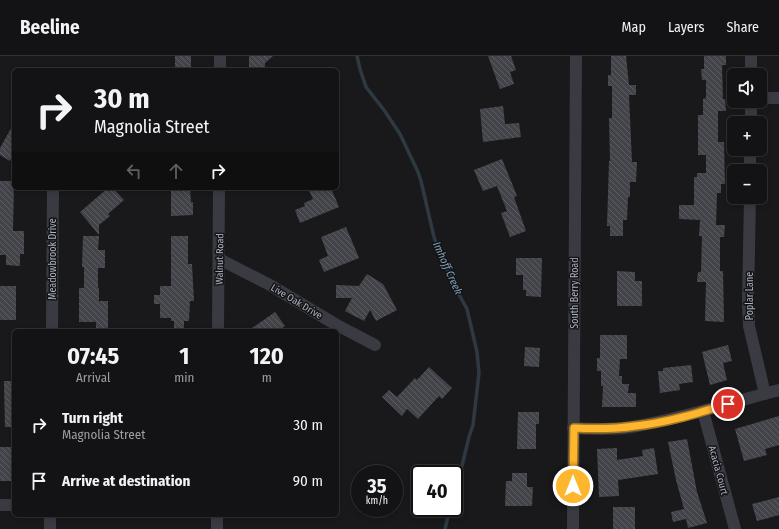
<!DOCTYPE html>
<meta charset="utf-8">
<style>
body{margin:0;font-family:"Fira Sans Condensed",sans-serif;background:#1c1c1e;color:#f1f3f6;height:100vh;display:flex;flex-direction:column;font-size:15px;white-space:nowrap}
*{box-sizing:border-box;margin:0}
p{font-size:13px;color:#9d9ea0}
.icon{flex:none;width:22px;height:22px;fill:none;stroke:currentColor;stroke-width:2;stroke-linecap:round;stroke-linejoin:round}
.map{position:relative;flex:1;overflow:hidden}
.side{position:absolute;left:12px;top:273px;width:327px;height:188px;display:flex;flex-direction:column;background:#131315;border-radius:6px;box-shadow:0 2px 6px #0003,0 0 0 1px #323234}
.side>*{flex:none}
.top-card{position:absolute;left:12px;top:12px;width:327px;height:122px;border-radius:6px;box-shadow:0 2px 6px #0003,0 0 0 1px #323234;background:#131315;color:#f1f3f6;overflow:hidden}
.buttons{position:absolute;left:727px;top:12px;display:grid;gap:8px}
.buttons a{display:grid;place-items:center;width:40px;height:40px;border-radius:6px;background:#131315;box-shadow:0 2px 6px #0003,0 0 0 1px #323234;font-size:20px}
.speed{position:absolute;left:351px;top:409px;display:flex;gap:8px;font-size:20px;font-weight:700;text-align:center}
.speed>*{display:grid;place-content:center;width:52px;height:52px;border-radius:50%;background:#131315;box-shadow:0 2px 6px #0003,0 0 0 1px #323234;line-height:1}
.speed small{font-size:10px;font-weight:400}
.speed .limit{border:2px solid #111;border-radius:6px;background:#fff;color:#111}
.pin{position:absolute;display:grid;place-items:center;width:34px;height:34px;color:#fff;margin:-17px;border:2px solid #fff;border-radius:50%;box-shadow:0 1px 4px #0007}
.me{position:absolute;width:44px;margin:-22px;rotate:0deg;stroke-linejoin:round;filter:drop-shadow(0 0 3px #0008)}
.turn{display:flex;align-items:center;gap:14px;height:84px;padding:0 16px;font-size:18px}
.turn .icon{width:52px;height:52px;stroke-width:2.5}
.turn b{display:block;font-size:28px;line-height:34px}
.lanes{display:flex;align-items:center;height:38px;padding:0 16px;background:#0003;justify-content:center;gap:20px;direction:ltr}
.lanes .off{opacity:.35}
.eta{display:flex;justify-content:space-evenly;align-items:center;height:68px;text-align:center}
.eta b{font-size:24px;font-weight:700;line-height:28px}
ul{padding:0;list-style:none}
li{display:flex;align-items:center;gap:12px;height:56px;padding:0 16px}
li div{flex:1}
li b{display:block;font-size:15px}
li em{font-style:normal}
header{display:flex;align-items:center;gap:24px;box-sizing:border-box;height:56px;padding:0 20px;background:#131315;border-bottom:1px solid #323234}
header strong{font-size:19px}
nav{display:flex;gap:22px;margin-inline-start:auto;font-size:14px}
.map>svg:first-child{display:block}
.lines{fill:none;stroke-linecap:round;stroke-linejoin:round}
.stream{stroke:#2e3942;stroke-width:3.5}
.building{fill:url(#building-back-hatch)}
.minor{stroke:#3a3b42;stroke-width:12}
.route-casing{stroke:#a6761f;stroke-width:10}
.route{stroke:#ffb62f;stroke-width:7}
.labels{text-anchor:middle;stroke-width:3;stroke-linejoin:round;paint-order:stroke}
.street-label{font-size:10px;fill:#abb1bd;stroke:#141417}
.water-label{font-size:11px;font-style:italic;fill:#7fa0bb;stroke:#141417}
</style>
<header>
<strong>Beeline</strong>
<nav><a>Map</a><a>Layers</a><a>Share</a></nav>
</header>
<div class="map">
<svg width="779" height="473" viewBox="0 0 779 473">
<defs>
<pattern id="building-back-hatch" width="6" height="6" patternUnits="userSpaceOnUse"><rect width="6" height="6" fill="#434449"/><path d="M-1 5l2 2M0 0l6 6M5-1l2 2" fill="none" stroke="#5b5d61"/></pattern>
</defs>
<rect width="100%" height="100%" fill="#19191c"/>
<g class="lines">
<!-- stream -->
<g class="stream">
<path d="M357 0 360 13 366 31 384 54 400 78 418 116 421 125 434 181 443 206 450 218 451 224 467 253 477 296 479 317 473 369 469 381 460 418 454 436"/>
<path d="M445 473 450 452"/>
</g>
</g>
<!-- building -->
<g class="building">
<rect x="175" y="0" width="16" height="14"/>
<path d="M249 0H273L265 7V13L249 14Z"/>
<path d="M488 0H511L516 14 510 16 514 28 500 33Z"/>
<path d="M611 0H626L629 29H636V39H629L632 106H637L636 126H630V141H628L627 164H623V180H610V170H607L609 105H610L609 62H612V30H608V19H611Z"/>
<path d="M704 0H726V9H722L723 43H725L726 55H718V86H724L725 128H721V137H717L716 169H725L724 181H720V215H723L724 266 705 265 706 226H697L698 216H701L702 180H699L700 164 679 163V149H694V121H697V117H706V99H698V59H703V43L706 42V24H702L701 13H704Z"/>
<path d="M503 50 505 68 519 67 521 81 483 86 480 53Z"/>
<path d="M14 67V98L10 105 0 99V92Z"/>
<path d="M502 103 517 140 514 141 526 175 510 181 501 157 507 155 497 130 483 135 474 114Z"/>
<path d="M0 125H14L13 175H24V198H20V210L6 209V199H0Z"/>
<path d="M108 132H113L124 144 108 158 110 160 99 169V179L80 156Z"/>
<path d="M171 132H190L191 146H193V159L171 160Z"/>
<path d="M308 132H331L339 151 300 167 295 154 305 150 304 147 313 143Z"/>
<path d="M346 171 359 202 324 216 319 204 328 200 321 181Z"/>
<path d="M83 180H99L98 194H105V212H98V232H99V245H108V274H96V266H79V232H84V211H82Z"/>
<path d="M171 180H188V208H192L194 245H190L189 265H184V274H174V265H171V262H160V248H154V239H160V230H171Z"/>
<path d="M516 202H542L541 241 526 240V234H523V219H516Z"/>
<path d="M617 215 635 216V225H642V250H617Z"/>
<path d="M367 218 383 228 397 254 376 265 370 254 364 265 345 255 352 242H336V229L359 230Z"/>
<rect x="0" y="230" width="16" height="34"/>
<path d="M275 256 285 270 278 275H248Z"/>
<path d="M600 279H627V303H620L619 320H622V328H629L628 337H636V351H602L603 330H601V315H597V302H600Z"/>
<path d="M728 289 732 305 723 307 727 324 710 329 702 296Z"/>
<path d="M525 291 540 292 539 311 524 310Z"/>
<path d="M691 309 693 326 679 328 680 334 660 337 658 315H663V312Z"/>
<path d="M429 311 452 332 442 343 439 340 418 363 407 353 402 360 382 341 389 334 397 341 415 322 417 324Z"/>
<path d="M4 325H14V371H5Z"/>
<path d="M518 356H539V368H536V393H517Z"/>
<path d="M779 360V389L765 393 767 399 744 405 735 373Z"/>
<path d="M687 383 697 436 707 467 688 472 686 463 673 466 671 456 684 453 676 424 668 386Z"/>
<rect x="0" y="391" width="14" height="34"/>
<path d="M617 392V404L643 400 642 394 654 392 658 418 618 424 619 440 599 441 597 393Z"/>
<path d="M512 417H527V431H533L532 450H505L506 425H512Z"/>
<path d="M779 441V459L757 465 752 448Z"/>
<rect x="613" y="451" width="22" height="22"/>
</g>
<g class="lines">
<!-- minor -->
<g class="minor">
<path d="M751 0V19"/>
<path d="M220 14V0"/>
<path d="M760 42H779"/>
<path d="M751 67V45"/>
<path d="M750 115V93"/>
<path d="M750 141 748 245 749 270 765 338"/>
<path d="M219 203 270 229 335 268 375 289"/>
<path d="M52 275 53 132"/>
<path d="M218 275 219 132"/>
<path d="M703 355 735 473"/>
<path d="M573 372C594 373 616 374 637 370 685 362 732 346 779 334"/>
<path d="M0 449H14"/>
<path d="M50 473V459"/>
<path d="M217 473V459"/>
<path d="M573 473 576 0"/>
</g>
</g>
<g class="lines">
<defs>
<path id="route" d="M573 430 574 372C594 373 615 373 635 370 666 367 698 357 728 348"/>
</defs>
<!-- route casing -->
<use href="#route" class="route-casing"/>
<!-- route -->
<use href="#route" class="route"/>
</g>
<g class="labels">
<!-- street labels -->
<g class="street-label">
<text transform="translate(52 203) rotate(-90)" y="4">Meadowbrook Drive</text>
<text transform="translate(219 203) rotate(-89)" y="4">Walnut Road</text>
<text transform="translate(574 237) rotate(-90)" y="4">South Berry Road</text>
<text transform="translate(749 240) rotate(-90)" y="4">Poplar Lane</text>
<text transform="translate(297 245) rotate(31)" y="4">Live Oak Drive</text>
<text transform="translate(719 414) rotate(75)" y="4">Acacia Court</text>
</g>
<!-- water labels -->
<g class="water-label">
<text transform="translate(448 212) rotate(66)" y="4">Imhoff Creek</text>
</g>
</g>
</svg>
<div class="buttons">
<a><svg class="icon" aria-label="sound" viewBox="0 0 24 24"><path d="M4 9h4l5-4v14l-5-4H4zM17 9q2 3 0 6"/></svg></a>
<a>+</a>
<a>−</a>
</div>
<div class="speed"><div>35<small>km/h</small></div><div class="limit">40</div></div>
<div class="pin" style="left:728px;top:348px;background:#d93025"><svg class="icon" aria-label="arrive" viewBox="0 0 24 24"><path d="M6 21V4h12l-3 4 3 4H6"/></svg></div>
<svg class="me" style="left:573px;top:430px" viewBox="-20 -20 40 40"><circle r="17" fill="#ffb62f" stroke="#fff" stroke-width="3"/><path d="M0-11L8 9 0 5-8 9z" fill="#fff"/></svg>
<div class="top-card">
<div class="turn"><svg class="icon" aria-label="right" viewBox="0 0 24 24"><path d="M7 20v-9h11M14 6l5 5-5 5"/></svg><div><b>30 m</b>Magnolia Street</div></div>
<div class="lanes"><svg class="icon off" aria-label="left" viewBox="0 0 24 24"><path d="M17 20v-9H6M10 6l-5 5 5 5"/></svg><svg class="icon off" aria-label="ahead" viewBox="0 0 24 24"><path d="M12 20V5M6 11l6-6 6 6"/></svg><svg class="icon" aria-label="right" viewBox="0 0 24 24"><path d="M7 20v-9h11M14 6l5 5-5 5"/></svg></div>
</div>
<section class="side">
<div class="eta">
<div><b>07:45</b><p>Arrival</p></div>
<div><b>1</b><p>min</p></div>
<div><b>120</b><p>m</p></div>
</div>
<ul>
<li><svg class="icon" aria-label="right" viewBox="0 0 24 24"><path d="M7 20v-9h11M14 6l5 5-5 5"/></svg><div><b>Turn right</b><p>Magnolia Street</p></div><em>30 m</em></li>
<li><svg class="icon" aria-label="arrive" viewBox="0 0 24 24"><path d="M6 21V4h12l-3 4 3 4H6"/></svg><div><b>Arrive at destination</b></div><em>90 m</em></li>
</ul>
</section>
</div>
